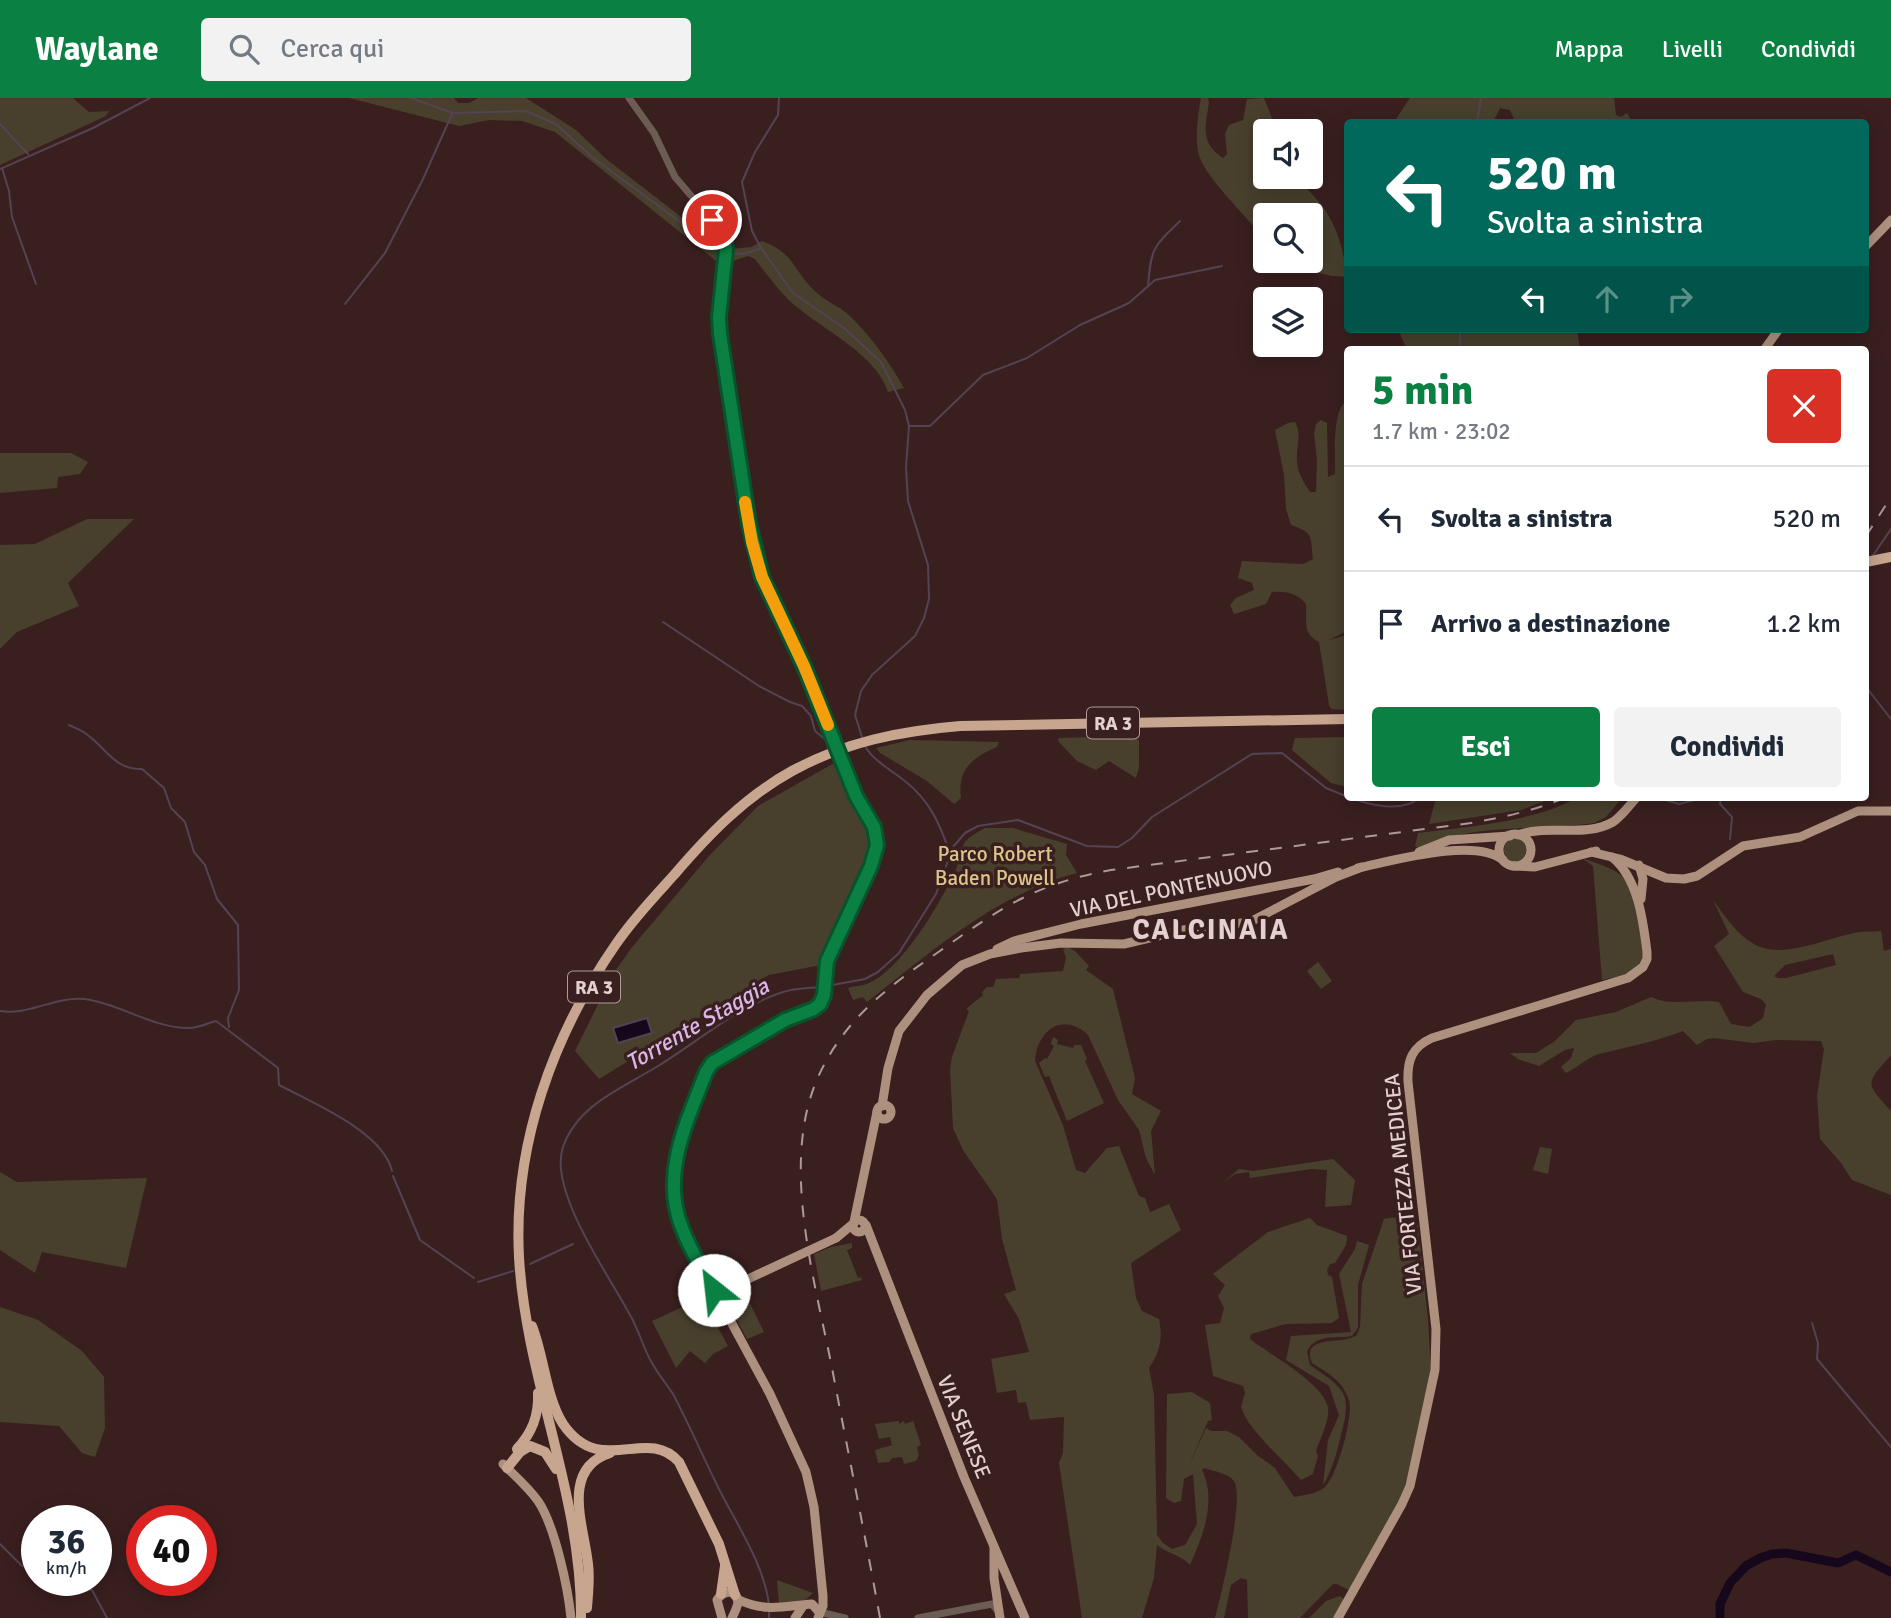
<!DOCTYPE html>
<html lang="it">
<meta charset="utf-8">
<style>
body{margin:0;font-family:Signika,sans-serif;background:#f2f2f3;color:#1f2937;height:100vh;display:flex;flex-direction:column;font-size:26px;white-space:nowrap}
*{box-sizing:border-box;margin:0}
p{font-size:23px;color:#747a83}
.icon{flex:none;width:38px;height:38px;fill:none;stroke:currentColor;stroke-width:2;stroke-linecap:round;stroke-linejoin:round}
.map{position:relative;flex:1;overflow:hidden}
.details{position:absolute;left:1344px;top:248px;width:525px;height:455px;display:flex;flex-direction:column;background:#fff;border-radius:7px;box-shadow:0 4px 18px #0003}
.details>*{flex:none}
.banner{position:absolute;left:1344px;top:21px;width:525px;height:214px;border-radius:7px;box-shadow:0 4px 18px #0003;background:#00695c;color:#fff;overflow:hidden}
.controls{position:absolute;left:1253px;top:21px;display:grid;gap:14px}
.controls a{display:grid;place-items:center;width:70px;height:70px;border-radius:7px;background:#fff;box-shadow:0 4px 18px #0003;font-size:35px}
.speed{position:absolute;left:21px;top:1407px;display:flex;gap:14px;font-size:35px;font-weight:700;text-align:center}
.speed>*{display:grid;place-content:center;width:91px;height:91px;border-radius:50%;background:#fff;box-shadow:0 4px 18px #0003;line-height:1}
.speed small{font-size:18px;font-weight:400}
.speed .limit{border:10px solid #d22;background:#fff;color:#111}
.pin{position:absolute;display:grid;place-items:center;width:60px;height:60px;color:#fff;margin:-30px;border:4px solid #fff;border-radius:50%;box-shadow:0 2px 7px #0007}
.me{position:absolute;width:77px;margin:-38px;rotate:331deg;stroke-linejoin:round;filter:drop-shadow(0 0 5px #0008)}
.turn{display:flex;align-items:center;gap:24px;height:147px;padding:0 28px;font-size:32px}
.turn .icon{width:91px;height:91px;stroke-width:2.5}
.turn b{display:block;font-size:49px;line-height:60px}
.lanes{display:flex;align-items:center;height:66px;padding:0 28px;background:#0003;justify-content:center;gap:35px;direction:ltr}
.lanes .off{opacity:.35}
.round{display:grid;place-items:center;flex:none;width:74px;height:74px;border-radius:7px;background:#f2f2f3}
.headline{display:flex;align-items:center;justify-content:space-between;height:119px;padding:0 28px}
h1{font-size:42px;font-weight:700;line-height:52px;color:#0b8043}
.button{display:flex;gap:14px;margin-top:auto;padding:14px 28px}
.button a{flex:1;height:80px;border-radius:7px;background:#0b8043;color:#fff;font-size:28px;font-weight:700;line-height:80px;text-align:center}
.button a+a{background:#f2f2f3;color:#1f2937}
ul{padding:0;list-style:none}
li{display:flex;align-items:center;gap:21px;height:105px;padding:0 28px;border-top:2px solid #e0e1e3}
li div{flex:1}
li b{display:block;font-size:26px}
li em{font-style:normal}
header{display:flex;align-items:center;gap:42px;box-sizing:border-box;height:98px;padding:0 35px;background:#0b8043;color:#fff}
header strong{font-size:33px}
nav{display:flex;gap:38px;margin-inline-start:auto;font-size:24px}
.search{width:490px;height:63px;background:#f2f2f3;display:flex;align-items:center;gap:18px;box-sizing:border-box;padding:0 24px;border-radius:7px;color:#747a83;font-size:26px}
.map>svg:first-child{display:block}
.green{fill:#48402d;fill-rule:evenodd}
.water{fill:#16071d;stroke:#544352;stroke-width:2}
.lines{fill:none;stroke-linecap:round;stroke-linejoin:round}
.stream{stroke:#544352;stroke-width:2}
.river{stroke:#16071d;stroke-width:9}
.minor{stroke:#6b5d54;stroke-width:7}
.major{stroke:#ad917e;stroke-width:9}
.highway{stroke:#c7a58f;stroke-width:10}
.rail{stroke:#ae9998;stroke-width:2;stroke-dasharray:12 12;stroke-linecap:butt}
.minor-bridge{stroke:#6b5d54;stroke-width:7}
.major-bridge{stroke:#ad917e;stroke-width:9}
.route-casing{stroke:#07532c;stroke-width:18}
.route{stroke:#0b8043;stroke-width:12}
.slow{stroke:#f59e0b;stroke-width:12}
.labels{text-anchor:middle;stroke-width:7;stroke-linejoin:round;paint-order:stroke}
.shield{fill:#3a1f1f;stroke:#b09b9a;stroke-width:2}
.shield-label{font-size:19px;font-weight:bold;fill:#e3d0cf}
.park-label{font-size:21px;fill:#dcc58a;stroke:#3a1f1f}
.street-label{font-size:21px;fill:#e3d0cf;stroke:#3a1f1f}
.water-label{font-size:23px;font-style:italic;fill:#d9b7ea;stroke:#3a1f1f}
.district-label{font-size:28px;font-weight:bold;letter-spacing:2px;fill:#e3d0cf;stroke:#3a1f1f}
</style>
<header>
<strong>Waylane</strong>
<div class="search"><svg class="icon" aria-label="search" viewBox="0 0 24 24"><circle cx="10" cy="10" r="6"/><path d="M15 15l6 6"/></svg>Cerca qui</div>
<nav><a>Mappa</a><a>Livelli</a><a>Condividi</a></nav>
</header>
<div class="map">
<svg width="1891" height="1520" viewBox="0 0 1891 1520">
<rect width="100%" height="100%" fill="#3a1f1f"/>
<!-- green -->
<g class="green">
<path d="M0 0H73L89 14 109 13 106 18 0 67Z"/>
<path d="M349 0H454L458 5H469L478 0H526L576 32 605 60 707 139 731 151 751 149 762 143C796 156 792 172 816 194 826 204 842 209 852 220 872 240 890 265 904 290L888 294C877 258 826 233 798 210 781 196 768 178 755 161L748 158 721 167 555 34 522 23 489 22 459 28Z"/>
<path d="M1201 0H1208L1209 5C1205 29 1200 45 1223 60L1227 56 1225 36 1229 27 1243 22 1247 1 1264 0 1277 33H1265V79H1297C1305 90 1315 98 1323 109 1338 130 1344 154 1347 179L1332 178 1268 163H1311V117H1265V162L1254 159 1258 134C1242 113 1209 83 1200 60 1194 46 1198 15 1201 0Z"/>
<path d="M1410 0H1614L1616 17 1621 19 1627 15 1632 24H1515L1510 12 1500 10 1493 24H1394Z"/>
<path d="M1398 231H1577L1580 252H1407Z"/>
<path d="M1347 303V533L1329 542 1347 537V612L1331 611 1329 607 1319 544C1302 536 1307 523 1306 506 1297 495 1286 493 1272 494L1266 506 1234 516 1230 507 1236 500 1254 492 1252 485 1238 480 1242 463 1303 466 1313 461C1310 439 1315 435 1291 427L1286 411 1284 377 1275 332 1288 325 1295 324C1302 336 1296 348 1297 363 1297 374 1304 385 1310 394H1316L1317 361 1314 335 1316 326 1321 322 1327 325 1328 379 1335 376C1336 358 1331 312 1347 303Z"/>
<path d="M0 355H71L88 364 80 376 58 379 57 390 0 395Z"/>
<path d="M87 421H134L68 485 79 508 17 534 0 551V447L35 446Z"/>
<path d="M1124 638 1139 642V669L1136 680 1109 663 1096 672 1077 663 1058 643 1059 640Z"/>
<path d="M1347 639V689L1331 685 1292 652 1295 640Z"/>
<path d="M910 642 999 644 997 649C973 659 957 671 961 700L954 706 927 683 880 655 876 650Z"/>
<path d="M836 664 868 729C870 735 873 739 872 745 871 774 835 838 821 867L769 877 599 981 575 953 613 876 633 848 709 758 758 708Z"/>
<path d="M1436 700H1553L1521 712 1429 726Z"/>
<path d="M1577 700 1621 701 1606 719 1594 725C1546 732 1458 726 1421 751L1415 748 1418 735C1470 728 1529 725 1577 700Z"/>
<path d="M985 730H1013L1067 746 1066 757 1077 775C996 796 931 854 867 904L863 899 853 902 848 890C854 888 863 888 869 885 902 871 942 803 956 771 966 745 957 745 985 730Z"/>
<circle cx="1516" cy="752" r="12"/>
<path d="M1582 760C1595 765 1611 769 1622 778 1633 788 1650 853 1641 865 1632 877 1615 879 1602 882L1593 768Z"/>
<path d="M1713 802C1725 818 1736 836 1754 846 1782 862 1824 841 1854 835 1862 833 1872 834 1881 833L1884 853 1891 851V957C1865 987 1865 984 1891 1013V1097L1852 1082 1841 1065 1820 1041 1817 998 1824 951 1821 943 1776 942 1753 945 1714 940 1707 941 1697 947 1683 933C1655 944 1627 949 1599 956 1588 959 1577 970 1566 975L1561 969 1571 960 1574 950 1565 952 1539 968 1518 961 1510 955H1536L1555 943 1576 922 1616 914 1651 899C1672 909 1696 900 1719 904L1731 926 1750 929 1763 920 1766 906 1761 901 1743 894 1714 848 1729 836ZM1833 856 1836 867 1786 880H1778L1774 878 1785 867Z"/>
<path d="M1067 849 1075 853 1089 868 1086 872 1113 891 1135 980 1132 996 1161 1013 1151 1033 1155 1077 1146 1060 1139 1032 1118 1002 1088 937C1062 913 1037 933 1035 963L1063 1027 1076 1072 1085 1075 1107 1050 1119 1048 1139 1098 1145 1100 1150 1114 1169 1106 1181 1132 1131 1165 1136 1200 1142 1213 1159 1221C1163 1240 1160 1254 1149 1270L1154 1297 1157 1437 1163 1445 1172 1451 1185 1447 1197 1426 1193 1376 1184 1381 1181 1403 1174 1405 1166 1400 1167 1296 1192 1294 1210 1305 1212 1322 1208 1323 1188 1370 1206 1330 1211 1333H1227L1239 1339 1257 1357 1275 1370 1294 1399C1304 1397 1317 1396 1325 1389 1337 1378 1354 1317 1349 1302 1343 1283 1328 1275 1312 1265 1300 1235 1344 1248 1357 1237L1360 1229 1362 1186 1384 1121C1393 1118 1410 1120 1418 1127L1428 1222 1431 1273 1409 1378 1402 1397 1349 1492 1337 1486H1333L1300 1520H1248L1247 1482 1241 1480 1231 1487 1224 1520H1215C1221 1497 1245 1400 1234 1383 1228 1375 1213 1373 1204 1370L1202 1372C1217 1402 1203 1438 1190 1467 1180 1456 1168 1456 1157 1447L1154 1480 1142 1520H1082L1059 1365 1063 1355 1064 1319 1030 1322 1026 1304 1018 1305 1016 1292 997 1295 991 1261 1029 1254 1019 1221 1004 1196 1016 1192 1002 1141 997 1101 963 1052 953 1030 950 971 952 959 969 913 966 911 983 897 982 894 987 889H993L996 881 1019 880 1020 876 1063 873 1066 860 1063 851Z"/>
<path d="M1318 864 1332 883 1321 891 1307 873Z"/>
<path d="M1053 939 1058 942 1057 946 1073 950 1074 947H1081L1087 961 1085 963 1104 1005 1067 1023 1049 978 1045 979 1039 965 1045 960 1047 961 1054 948 1051 946Z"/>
<path d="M1540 1049 1552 1051 1548 1076 1533 1072Z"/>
<path d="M1333 1061 1355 1082 1351 1107 1325 1109 1327 1072 1311 1071 1250 1080 1249 1074 1235 1076 1222 1085 1239 1071 1253 1073Z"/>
<path d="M0 1074 17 1084 147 1080 126 1170 42 1154 35 1175 0 1152Z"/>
<path d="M1310 1120 1317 1127 1347 1138 1346 1147 1335 1165 1330 1166 1327 1172 1328 1177 1332 1179 1339 1220 1332 1225 1286 1226 1251 1236 1250 1241C1270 1257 1324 1285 1328 1310 1330 1322 1320 1341 1316 1353L1318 1358 1313 1376 1301 1382C1284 1362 1248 1332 1241 1309L1245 1295 1243 1288 1213 1278 1205 1227 1220 1225 1224 1210 1218 1198 1225 1187 1213 1176 1268 1134Z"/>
<path d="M1357 1143 1369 1147 1358 1187V1230L1352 1238C1335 1241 1315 1235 1307 1254L1310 1267C1348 1293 1352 1296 1340 1341 1336 1357 1332 1373 1323 1387L1328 1342 1339 1317 1329 1288 1286 1262 1291 1238 1351 1234 1339 1176 1355 1151Z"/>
<path d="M852 1145V1150L847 1152 858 1180 861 1179 862 1182 821 1193 814 1156 831 1149Z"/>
<path d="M743 1191 764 1234 747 1241 732 1213 735 1197Z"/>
<path d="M702 1200 728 1248 713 1256 705 1265 690 1253 676 1270 652 1223Z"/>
<path d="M0 1209 38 1222 82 1253 104 1279 105 1330 95 1359 82 1355 59 1328 0 1324Z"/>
<path d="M899 1323V1326L904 1323 905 1326 913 1323 921 1347 917 1349 919 1357 916 1363 904 1366 902 1359 892 1360 889 1364 878 1365 875 1352 892 1347 890 1339 879 1341 875 1326Z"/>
<path d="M777 1482 813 1495 804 1503 779 1506Z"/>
<path d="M1340 1498 1344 1501 1334 1520H1309L1326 1503Z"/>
</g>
<!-- water -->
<path class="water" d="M647 920 652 935 618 945 613 930Z"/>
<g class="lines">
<!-- stream -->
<g class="stream">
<path d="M411 0 453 15 526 13 556 26 592 59 721 154"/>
<path d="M779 0 778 17 755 54 742 84 752 133 761 150 793 195 844 230 881 264 905 312 909 328 906 369 908 403 928 467 929 501 924 520 915 538 872 577 861 593 855 617 862 639"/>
<path d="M1477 24 1481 0"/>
<path d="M0 26 28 56"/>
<path d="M2 70 9 93 12 119 36 186"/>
<path d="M0 71 93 30 150 0"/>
<path d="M730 155 743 156 759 151"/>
<path d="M1148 188C1151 150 1153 149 1180 123"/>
<path d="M345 206 385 155 423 81 452 16"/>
<path d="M1460 231V252"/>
<path d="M909 328H930L983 277 1027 260 1080 227 1129 205 1155 182 1222 168"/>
<path d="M1872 459 1891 431"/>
<path d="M663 524 759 588 790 604 802 608 811 618 815 633 827 643 832 644"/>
<path d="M1866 589 1891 621"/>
<path d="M69 627C75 630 84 633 89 638 107 652 116 672 142 671L164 690 171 710 185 724 194 754 205 767 217 801 238 827 239 892 228 920 229 929"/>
<path d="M865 648C873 663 893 673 906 684 929 702 940 726 949 753"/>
<path d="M1351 700C1370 707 1402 715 1419 700"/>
<path d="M1658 700 1679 706 1703 700"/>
<path d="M1721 700 1720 706 1732 719 1730 741"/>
<path d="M827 888 865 881 878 874 899 855 936 796 953 749 965 735 978 728 1018 722 1087 748 1118 749 1132 740 1152 719 1252 656 1282 655 1326 690 1348 699"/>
<path d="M0 913C28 918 55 898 85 901 121 906 152 930 189 930 198 930 208 925 216 923L278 970 279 987C313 1005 383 1034 392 1073"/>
<path d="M393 1078 420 1142 474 1180"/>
<path d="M530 1166 573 1146"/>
<path d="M478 1184 513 1173"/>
<path d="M1812 1225 1818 1245 1817 1261 1891 1349"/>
<path d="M0 1446 22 1468 37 1469"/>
<path d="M58 1482 65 1487 92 1492 107 1520"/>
<path d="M769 1507C764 1466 737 1427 719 1391 703 1359 689 1326 673 1296 666 1285 658 1276 652 1265 643 1250 639 1232 630 1217 609 1177 548 1093 563 1049 578 1006 623 990 658 968 697 944 736 910 780 895 793 890 808 890 822 889"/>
<path d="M769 1520V1512"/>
</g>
<!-- river -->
<path class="river" d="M1720 1520V1506L1730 1485 1746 1468 1760 1460 1772 1456 1786 1455 1838 1465 1856 1457 1891 1474"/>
<!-- minor -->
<g class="minor">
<path d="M629 0 654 35 675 79 712 122 723 138 726 151 720 211V236L752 444 773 505 805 568 832 637"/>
<path d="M706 1176 719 1183 731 1185"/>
<path d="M716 1196C704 1174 690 1152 681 1128 661 1076 686 1026 704 977L710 967 779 925 815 910 822 903 827 863 871 768 877 747 874 729 858 703 844 667"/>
<path d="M819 1514 845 1520"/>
<path d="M918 1520 992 1506 997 1512"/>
</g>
<!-- major -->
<g class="major">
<path d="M1866 148 1891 122"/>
<path d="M1764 252 1779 231"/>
<circle cx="1515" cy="752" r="16"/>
<path d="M1518 737C1547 726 1585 740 1613 724 1622 718 1629 708 1636 700"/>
<path d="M1419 754 1449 742 1510 738"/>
<path d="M1591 754 1620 761 1666 780 1684 781 1697 778 1743 748 1800 739 1858 713H1891"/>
<path d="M1639 767 1643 781 1641 801"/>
<path d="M1513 768 1535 769 1596 753"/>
<path d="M1358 770C1392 763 1475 739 1503 762"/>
<path d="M997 851 1014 843 1081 826 1314 781 1338 774"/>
<circle cx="884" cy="1014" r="7"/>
<path d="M882 1008 888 970 899 933 927 897 962 867 990 856 1021 850 1061 845 1124 846 1183 832 1250 824 1336 779 1362 769"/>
<circle cx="859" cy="1128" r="6"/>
<path d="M854 1124 877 1014"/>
<path d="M866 1127 964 1379 1025 1520"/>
<path d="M836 1140 854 1125"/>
<path d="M716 1196 770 1296 806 1374 814 1409 823 1498V1508L818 1520"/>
<path d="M716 1196 734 1191 748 1181"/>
<path d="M503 1366C515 1378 528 1389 538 1403 555 1428 568 1490 571 1520"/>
<path d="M994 1450V1480L1000 1520"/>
<path d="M737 1501C766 1515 783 1508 812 1506L819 1514"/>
<path d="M722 1520 717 1502C722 1494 736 1489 738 1503 738 1509 734 1515 732 1520"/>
<path d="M795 1520 803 1508"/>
<path d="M1338 1520 1402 1406 1410 1388 1435 1272 1436 1231 1408 984C1407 962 1412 949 1432 940L1628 880 1643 869 1647 861V854C1643 822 1638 780 1612 759"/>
</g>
<!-- highway -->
<g class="highway">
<path d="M1866 464 1891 459"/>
<path d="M532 1228C544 1258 546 1300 563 1326 601 1381 646 1327 679 1364L719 1446 735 1497"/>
<path d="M517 1351C532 1335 539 1318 538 1295"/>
<path d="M507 1370 520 1354 530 1348 545 1354 556 1371"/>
<path d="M721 1496 725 1468"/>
<path d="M587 1510C588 1495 590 1480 588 1466 584 1428 560 1371 610 1355"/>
<path d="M581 1520C582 1397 526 1282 519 1159 513 1047 553 937 616 846 633 821 654 799 674 777 709 736 745 699 792 673 845 644 900 633 960 628L1348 621"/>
</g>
<!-- rail -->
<g class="rail">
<path d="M1866 438 1891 399"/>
<path d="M880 1520C865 1437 848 1354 832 1270 815 1183 781 1069 816 984 841 924 885 891 937 855 999 811 1034 786 1111 772L1471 725C1503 719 1534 713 1564 700"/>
</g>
<!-- minor-bridge -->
<path class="minor-bridge" d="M832 637 844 667"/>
<!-- major-bridge -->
<path class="major-bridge" d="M748 1181 836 1140"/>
</g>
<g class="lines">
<defs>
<path id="route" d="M712 122 723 138 726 151 719 219 720 236 749 426 762 479 804 568 856 698 874 729 877 747 871 768 827 863 824 897 820 906 814 911 785 922 712 965 706 974C687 1024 660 1076 682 1130 690 1152 703 1172 714 1192"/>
</defs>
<!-- route casing -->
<use href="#route" class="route-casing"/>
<!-- route -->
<use href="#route" class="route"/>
<!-- slow -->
<path class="slow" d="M745 404 752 444 762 479 804 568 828 627"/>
</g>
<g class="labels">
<!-- shield labels -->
<g class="shield">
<rect x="1087" y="609.5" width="52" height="31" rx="5"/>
<rect x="568" y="873.5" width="52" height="31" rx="5"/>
</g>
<g class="shield-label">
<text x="1113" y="632">RA 3</text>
<text x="594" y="896">RA 3</text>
</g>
<!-- park labels -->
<g class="park-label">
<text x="995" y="763">Parco Robert<tspan x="995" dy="24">Baden Powell</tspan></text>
</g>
<!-- street labels -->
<g class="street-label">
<text transform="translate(1171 791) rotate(-12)" y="7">VIA DEL PONTENUOVO</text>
<text transform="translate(1403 1086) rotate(-96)" y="7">VIA FORTEZZA MEDICEA</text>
<text transform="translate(964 1329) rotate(68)" y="7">VIA SENESE</text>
</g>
<!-- water labels -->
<g class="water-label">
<text transform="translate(697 926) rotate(-30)" y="8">Torrente Staggia</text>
</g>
<!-- district labels -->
<g class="district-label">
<text x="1211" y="841">CALCINAIA</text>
</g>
</g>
</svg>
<div class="controls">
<a><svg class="icon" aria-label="sound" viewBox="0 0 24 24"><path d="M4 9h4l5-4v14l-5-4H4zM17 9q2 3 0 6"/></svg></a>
<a><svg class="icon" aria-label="search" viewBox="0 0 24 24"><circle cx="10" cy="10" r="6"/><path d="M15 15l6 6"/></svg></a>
<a><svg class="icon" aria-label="layers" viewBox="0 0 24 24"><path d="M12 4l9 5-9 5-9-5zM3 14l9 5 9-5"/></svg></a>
</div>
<div class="speed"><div>36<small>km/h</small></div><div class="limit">40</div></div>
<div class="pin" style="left:712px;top:122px;background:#d93025"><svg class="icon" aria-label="arrive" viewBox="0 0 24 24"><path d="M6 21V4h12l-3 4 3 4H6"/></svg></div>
<svg class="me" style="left:714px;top:1192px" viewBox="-20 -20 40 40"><circle r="19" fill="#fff"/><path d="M0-13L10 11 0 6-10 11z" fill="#0b8043"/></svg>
<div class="banner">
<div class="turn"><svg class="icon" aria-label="left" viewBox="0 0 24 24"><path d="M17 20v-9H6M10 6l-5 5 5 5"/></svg><div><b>520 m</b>Svolta a sinistra</div></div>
<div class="lanes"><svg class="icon" aria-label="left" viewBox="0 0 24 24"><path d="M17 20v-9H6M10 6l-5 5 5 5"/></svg><svg class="icon off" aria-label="ahead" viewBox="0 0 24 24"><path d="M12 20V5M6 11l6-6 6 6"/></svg><svg class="icon off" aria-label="right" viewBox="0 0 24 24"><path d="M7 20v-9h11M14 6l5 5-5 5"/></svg></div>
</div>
<section class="details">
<div class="headline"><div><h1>5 min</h1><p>1.7 km · 23:02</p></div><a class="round" style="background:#d93025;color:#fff"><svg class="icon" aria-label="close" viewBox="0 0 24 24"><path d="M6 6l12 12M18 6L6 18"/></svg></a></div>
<ul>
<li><svg class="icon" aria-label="left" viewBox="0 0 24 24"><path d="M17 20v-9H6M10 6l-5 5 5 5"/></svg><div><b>Svolta a sinistra</b></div><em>520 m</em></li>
<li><svg class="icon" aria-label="arrive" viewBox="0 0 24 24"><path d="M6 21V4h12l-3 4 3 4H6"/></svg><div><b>Arrivo a destinazione</b></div><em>1.2 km</em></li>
</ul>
<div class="button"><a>Esci</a><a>Condividi</a></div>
</section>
</div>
